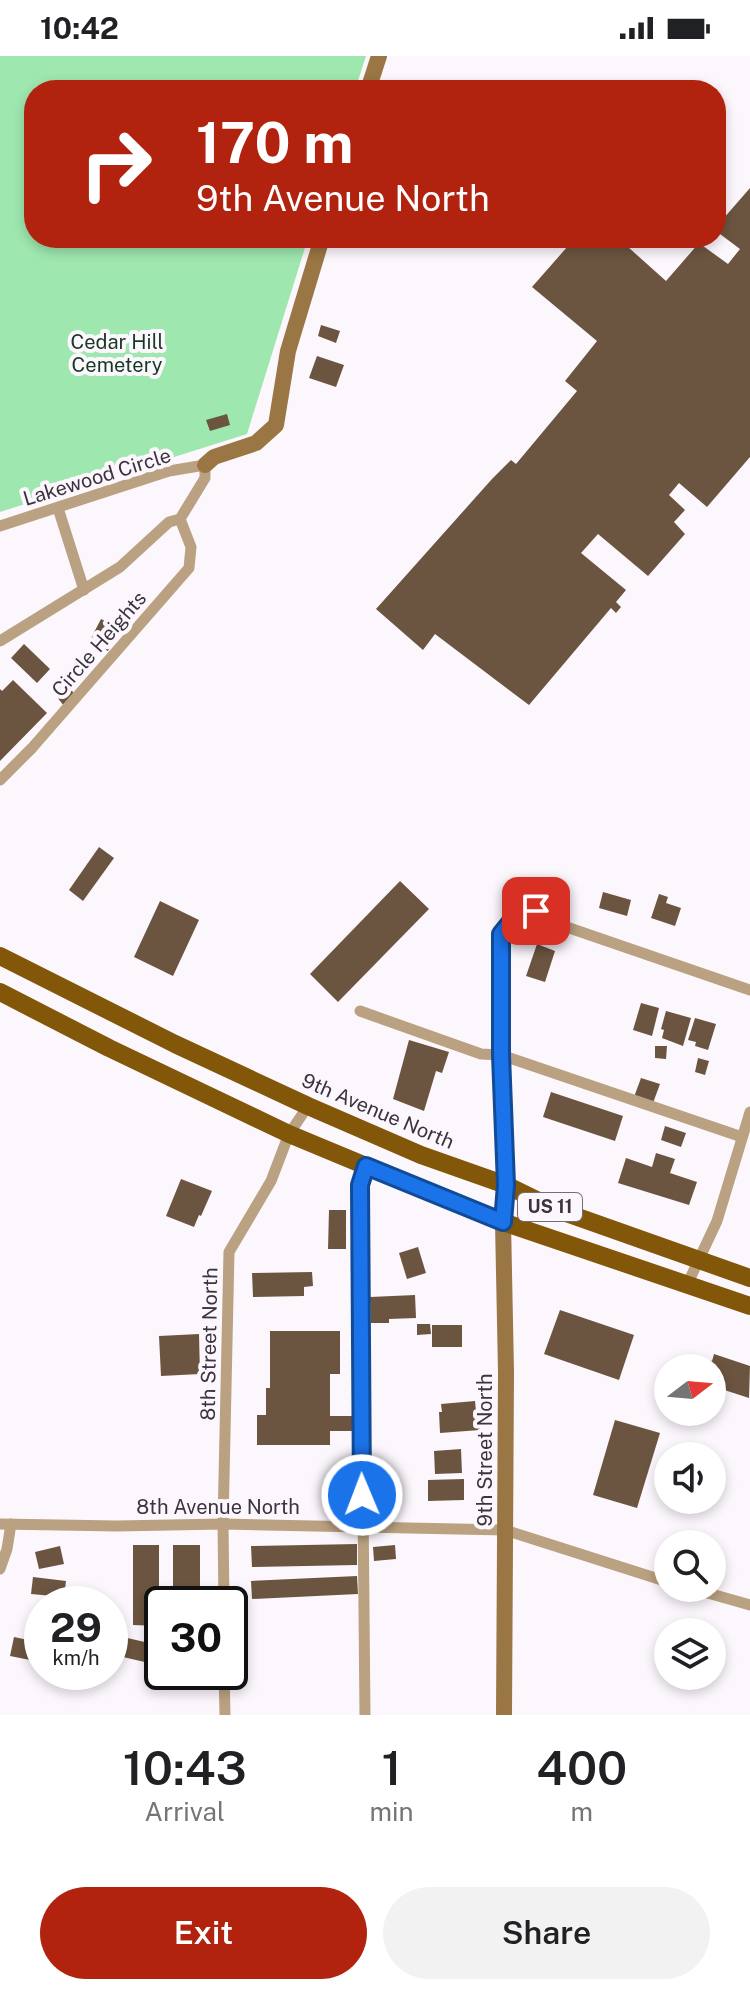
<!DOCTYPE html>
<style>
body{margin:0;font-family:"Public Sans",sans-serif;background:#f2f2f2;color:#202124;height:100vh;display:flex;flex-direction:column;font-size:30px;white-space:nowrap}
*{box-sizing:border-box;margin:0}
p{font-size:26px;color:#757577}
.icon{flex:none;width:44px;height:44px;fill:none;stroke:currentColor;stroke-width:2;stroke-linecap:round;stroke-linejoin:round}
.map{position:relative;height:1659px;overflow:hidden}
.details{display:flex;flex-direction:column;background:#fff;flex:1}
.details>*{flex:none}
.banner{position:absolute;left:24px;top:24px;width:702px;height:168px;border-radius:32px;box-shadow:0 4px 12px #0003;background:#b1230f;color:#fff;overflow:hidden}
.needle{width:52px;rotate:74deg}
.fabs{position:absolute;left:654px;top:1298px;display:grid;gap:16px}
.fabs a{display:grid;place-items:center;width:72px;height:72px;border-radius:50%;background:#fff;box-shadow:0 4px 12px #0003;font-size:40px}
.speed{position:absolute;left:24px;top:1530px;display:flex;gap:16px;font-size:40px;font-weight:700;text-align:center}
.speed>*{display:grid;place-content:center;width:104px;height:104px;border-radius:50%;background:#fff;box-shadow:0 4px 12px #0003;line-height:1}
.speed small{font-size:20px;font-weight:400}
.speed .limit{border:4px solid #111;border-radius:12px;background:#fff;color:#111}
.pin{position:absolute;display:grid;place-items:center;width:68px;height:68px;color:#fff;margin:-34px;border-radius:16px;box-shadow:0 4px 12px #0006}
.me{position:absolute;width:88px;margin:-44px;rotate:359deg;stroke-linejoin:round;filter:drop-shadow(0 0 6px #0008)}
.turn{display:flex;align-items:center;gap:28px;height:168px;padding:0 40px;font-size:36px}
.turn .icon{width:104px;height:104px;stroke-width:2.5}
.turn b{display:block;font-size:56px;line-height:68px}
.eta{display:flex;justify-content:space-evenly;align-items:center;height:136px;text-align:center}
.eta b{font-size:48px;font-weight:600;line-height:56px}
.action{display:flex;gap:16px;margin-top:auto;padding:16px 40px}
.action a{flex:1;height:92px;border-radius:48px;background:#b1230f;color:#fff;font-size:32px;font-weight:600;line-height:92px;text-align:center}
.action a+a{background:#f2f2f2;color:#202124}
.status{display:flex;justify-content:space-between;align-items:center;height:56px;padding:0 40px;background:#fff;direction:ltr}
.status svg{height:22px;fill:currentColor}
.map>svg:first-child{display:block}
.green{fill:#9ee7af}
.building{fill:#6c5540}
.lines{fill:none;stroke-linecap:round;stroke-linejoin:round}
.street{stroke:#baa181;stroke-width:11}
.secondary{stroke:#9a7644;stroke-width:16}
.primary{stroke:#835709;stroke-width:18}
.route-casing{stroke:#114b97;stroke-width:20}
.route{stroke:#1a73e8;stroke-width:14}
.labels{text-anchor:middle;stroke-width:8;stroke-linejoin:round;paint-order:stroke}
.shield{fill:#fcf7fd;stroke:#766e77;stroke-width:2}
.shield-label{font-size:18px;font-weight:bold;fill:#3c333e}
.park-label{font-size:20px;fill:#173921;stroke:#fcf7fd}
.street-label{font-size:20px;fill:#3c333e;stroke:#fcf7fd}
</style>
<div class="status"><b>10:42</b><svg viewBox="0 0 49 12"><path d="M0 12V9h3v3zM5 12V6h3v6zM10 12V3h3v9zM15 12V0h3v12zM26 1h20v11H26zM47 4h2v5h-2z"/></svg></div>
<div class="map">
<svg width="750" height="1659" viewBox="0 0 750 1659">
<rect width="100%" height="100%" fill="#fcf7fd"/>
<!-- green -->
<path class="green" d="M0 0H366L355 34H34V182H308L247 378 0 456Z"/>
<!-- building -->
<g class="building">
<path d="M750 132V401L707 451 679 427 669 439 685 454 674 466 685 478 648 520 598 478 581 497 626 534 616 546 621 551 616 557 611 552 529 649 435 578 423 594 376 553 492 423 511 404 516 408 577 335 565 325 597 285 532 231 575 182H618L666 225 699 187 728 208 740 193 716 175V171Z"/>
<path d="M321 269 340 275 336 287 318 280Z"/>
<path d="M317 300 344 309 336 331 309 322Z"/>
<path d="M227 358 230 369 210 375 206 364Z"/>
<path d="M101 563 120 572 108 595 89 586Z"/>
<path d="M24 588 50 613 37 627 11 602Z"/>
<path d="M62 622 76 640 64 650 50 632Z"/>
<path d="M13 624 47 657 0 705V633L2 635Z"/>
<path d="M99 791 114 802 83 845 69 834Z"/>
<path d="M400 825 429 853 338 946 310 918Z"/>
<path d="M603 836 631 844 627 860 599 852Z"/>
<path d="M659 838 668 841 666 847 681 852 675 870 651 862Z"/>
<path d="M160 845 199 864 173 920 134 901Z"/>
<path d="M537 888 555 895 545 926 526 920Z"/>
<path d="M641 947 659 952 652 980 633 974Z"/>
<path d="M666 955 691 962 683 990 662 982 664 974 661 973Z"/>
<path d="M695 962 716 968 708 994 695 990 696 986 688 984Z"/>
<path d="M409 984 449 996 442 1017 436 1015 424 1055 393 1043Z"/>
<path d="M655 990H667L666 1003 655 1002Z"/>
<path d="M698 1002 709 1005 705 1019 695 1016Z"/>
<path d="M641 1022 660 1028 653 1047 634 1041Z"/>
<path d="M551 1036 623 1060 615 1085 543 1061Z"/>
<path d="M665 1070 686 1077 681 1091 661 1084Z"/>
<path d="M656 1097 675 1103 670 1117 697 1126 689 1149 618 1127 626 1102 652 1111Z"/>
<path d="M181 1123 212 1135 201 1160 199 1159 194 1171 166 1160Z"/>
<path d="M329 1154H346V1193H328Z"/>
<path d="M418 1191 426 1217 407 1223 399 1197Z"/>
<path d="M312 1216 313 1230 304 1231V1240L253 1241 252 1217Z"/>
<path d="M415 1239 416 1262 389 1263V1267H371L370 1241Z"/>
<path d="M560 1254 634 1279 619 1324 544 1298Z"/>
<path d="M417 1268H430L431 1278 417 1279Z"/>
<rect x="432" y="1269" width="30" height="22"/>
<path d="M270 1275H340V1318H330V1360H354V1375H330V1389H257V1359H266V1332H270Z"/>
<path d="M199 1278 200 1318 161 1320 159 1280Z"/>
<path d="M714 1298 750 1310 749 1342 712 1330V1312H691L695 1300 712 1305Z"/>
<path d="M475 1345 476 1355 489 1354V1366H480V1374L440 1377 439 1356H442L441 1348Z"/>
<path d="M615 1364 660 1377 637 1452 593 1439Z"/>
<path d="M461 1393 462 1417 435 1418 434 1395Z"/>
<path d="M464 1423V1444L428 1445V1424Z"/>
<path d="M357 1488V1509L252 1511 251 1490Z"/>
<path d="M133 1489H159V1570L133 1569Z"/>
<rect x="173" y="1489" width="27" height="59"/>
<path d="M395 1489 396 1503 374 1505 373 1491Z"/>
<path d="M60 1490 64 1508 39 1513 35 1496Z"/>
<path d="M357 1520 358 1538 252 1543 251 1525Z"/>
<path d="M33 1521 66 1525 64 1541 31 1538Z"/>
<path d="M110 1578 162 1590V1610L110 1598Z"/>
<path d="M14 1581 42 1587 40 1606 10 1600Z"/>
</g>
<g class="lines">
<!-- street -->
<g class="street">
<path d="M58 452 84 534"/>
<path d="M0 470 169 415 205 409V422L180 463 169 466 120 511 0 585"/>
<path d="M0 724 32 692 189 512 191 491 180 463"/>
<path d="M360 955 481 998 501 999 742 1081"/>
<path d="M506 1129 501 999V878L514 862 536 855 552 866 750 934"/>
<path d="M687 1229 717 1165 750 1056"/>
<path d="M0 1468 117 1470 223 1468 505 1474 668 1526"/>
<path d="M0 1513 7 1493 11 1468"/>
<path d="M690 1532 750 1549"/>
<path d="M224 1548 223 1468 229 1196 271 1125 289 1078 308 1050"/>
<path d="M224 1616 225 1659"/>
<path d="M365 1659 360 1129 366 1110"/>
</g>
<!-- secondary -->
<g class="secondary">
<path d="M368 34 379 0"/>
<path d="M205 409 214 401 256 387 276 369 288 295 322 182"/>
<path d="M504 1659 506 1316 503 1166 506 1129"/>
</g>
<!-- primary -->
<g class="primary">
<path d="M0 900 175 988 308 1050 421 1099 506 1129 555 1153 750 1222"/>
<path d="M0 936 109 992 289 1078 366 1110 503 1166 750 1250"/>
</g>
</g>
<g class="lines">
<defs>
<path id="route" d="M362 1439 360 1129 366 1110 503 1166 506 1129 501 999V878L514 862 536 855"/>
</defs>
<!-- route casing -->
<use href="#route" class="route-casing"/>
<!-- route -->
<use href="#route" class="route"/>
</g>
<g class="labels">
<!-- shield labels -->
<rect class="shield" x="518" y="1137" width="64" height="28" rx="6"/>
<g class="shield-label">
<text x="550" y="1157">US 11</text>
</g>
<!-- park labels -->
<g class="park-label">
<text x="117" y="293">Cedar Hill<tspan x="117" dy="23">Cemetery</tspan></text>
</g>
<!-- street labels -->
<g class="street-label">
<text transform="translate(97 421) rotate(-17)" y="7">Lakewood Circle</text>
<text transform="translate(99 588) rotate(-49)" y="7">Circle Heights</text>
<text transform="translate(378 1055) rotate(23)" y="7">9th Avenue North</text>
<text transform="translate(209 1288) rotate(-89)" y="7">8th Street North</text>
<text transform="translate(485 1394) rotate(-90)" y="7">9th Street North</text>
<text x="218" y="1458">8th Avenue North</text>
</g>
</g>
</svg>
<div class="fabs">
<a><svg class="needle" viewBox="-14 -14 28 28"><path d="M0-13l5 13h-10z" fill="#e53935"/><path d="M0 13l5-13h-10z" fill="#757577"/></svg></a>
<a><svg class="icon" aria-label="sound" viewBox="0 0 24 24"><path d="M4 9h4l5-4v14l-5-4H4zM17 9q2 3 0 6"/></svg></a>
<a><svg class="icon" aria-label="search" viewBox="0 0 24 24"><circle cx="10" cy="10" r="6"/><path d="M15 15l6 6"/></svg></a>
<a><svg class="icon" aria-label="layers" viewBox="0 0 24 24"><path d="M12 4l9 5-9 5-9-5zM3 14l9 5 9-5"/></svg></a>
</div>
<div class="speed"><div>29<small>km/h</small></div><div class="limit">30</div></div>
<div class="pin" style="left:536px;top:855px;background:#d93025"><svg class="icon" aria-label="arrive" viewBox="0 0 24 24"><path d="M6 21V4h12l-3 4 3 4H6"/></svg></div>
<svg class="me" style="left:362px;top:1439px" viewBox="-20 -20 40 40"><circle r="17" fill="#1a73e8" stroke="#fff" stroke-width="3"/><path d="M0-11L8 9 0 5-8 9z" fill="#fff"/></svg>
<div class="banner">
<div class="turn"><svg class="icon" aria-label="right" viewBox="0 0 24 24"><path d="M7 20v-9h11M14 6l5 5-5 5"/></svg><div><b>170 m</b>9th Avenue North</div></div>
</div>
</div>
<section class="details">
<div class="eta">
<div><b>10:43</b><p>Arrival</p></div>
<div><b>1</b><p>min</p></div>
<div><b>400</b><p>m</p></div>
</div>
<div class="action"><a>Exit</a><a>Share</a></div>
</section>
